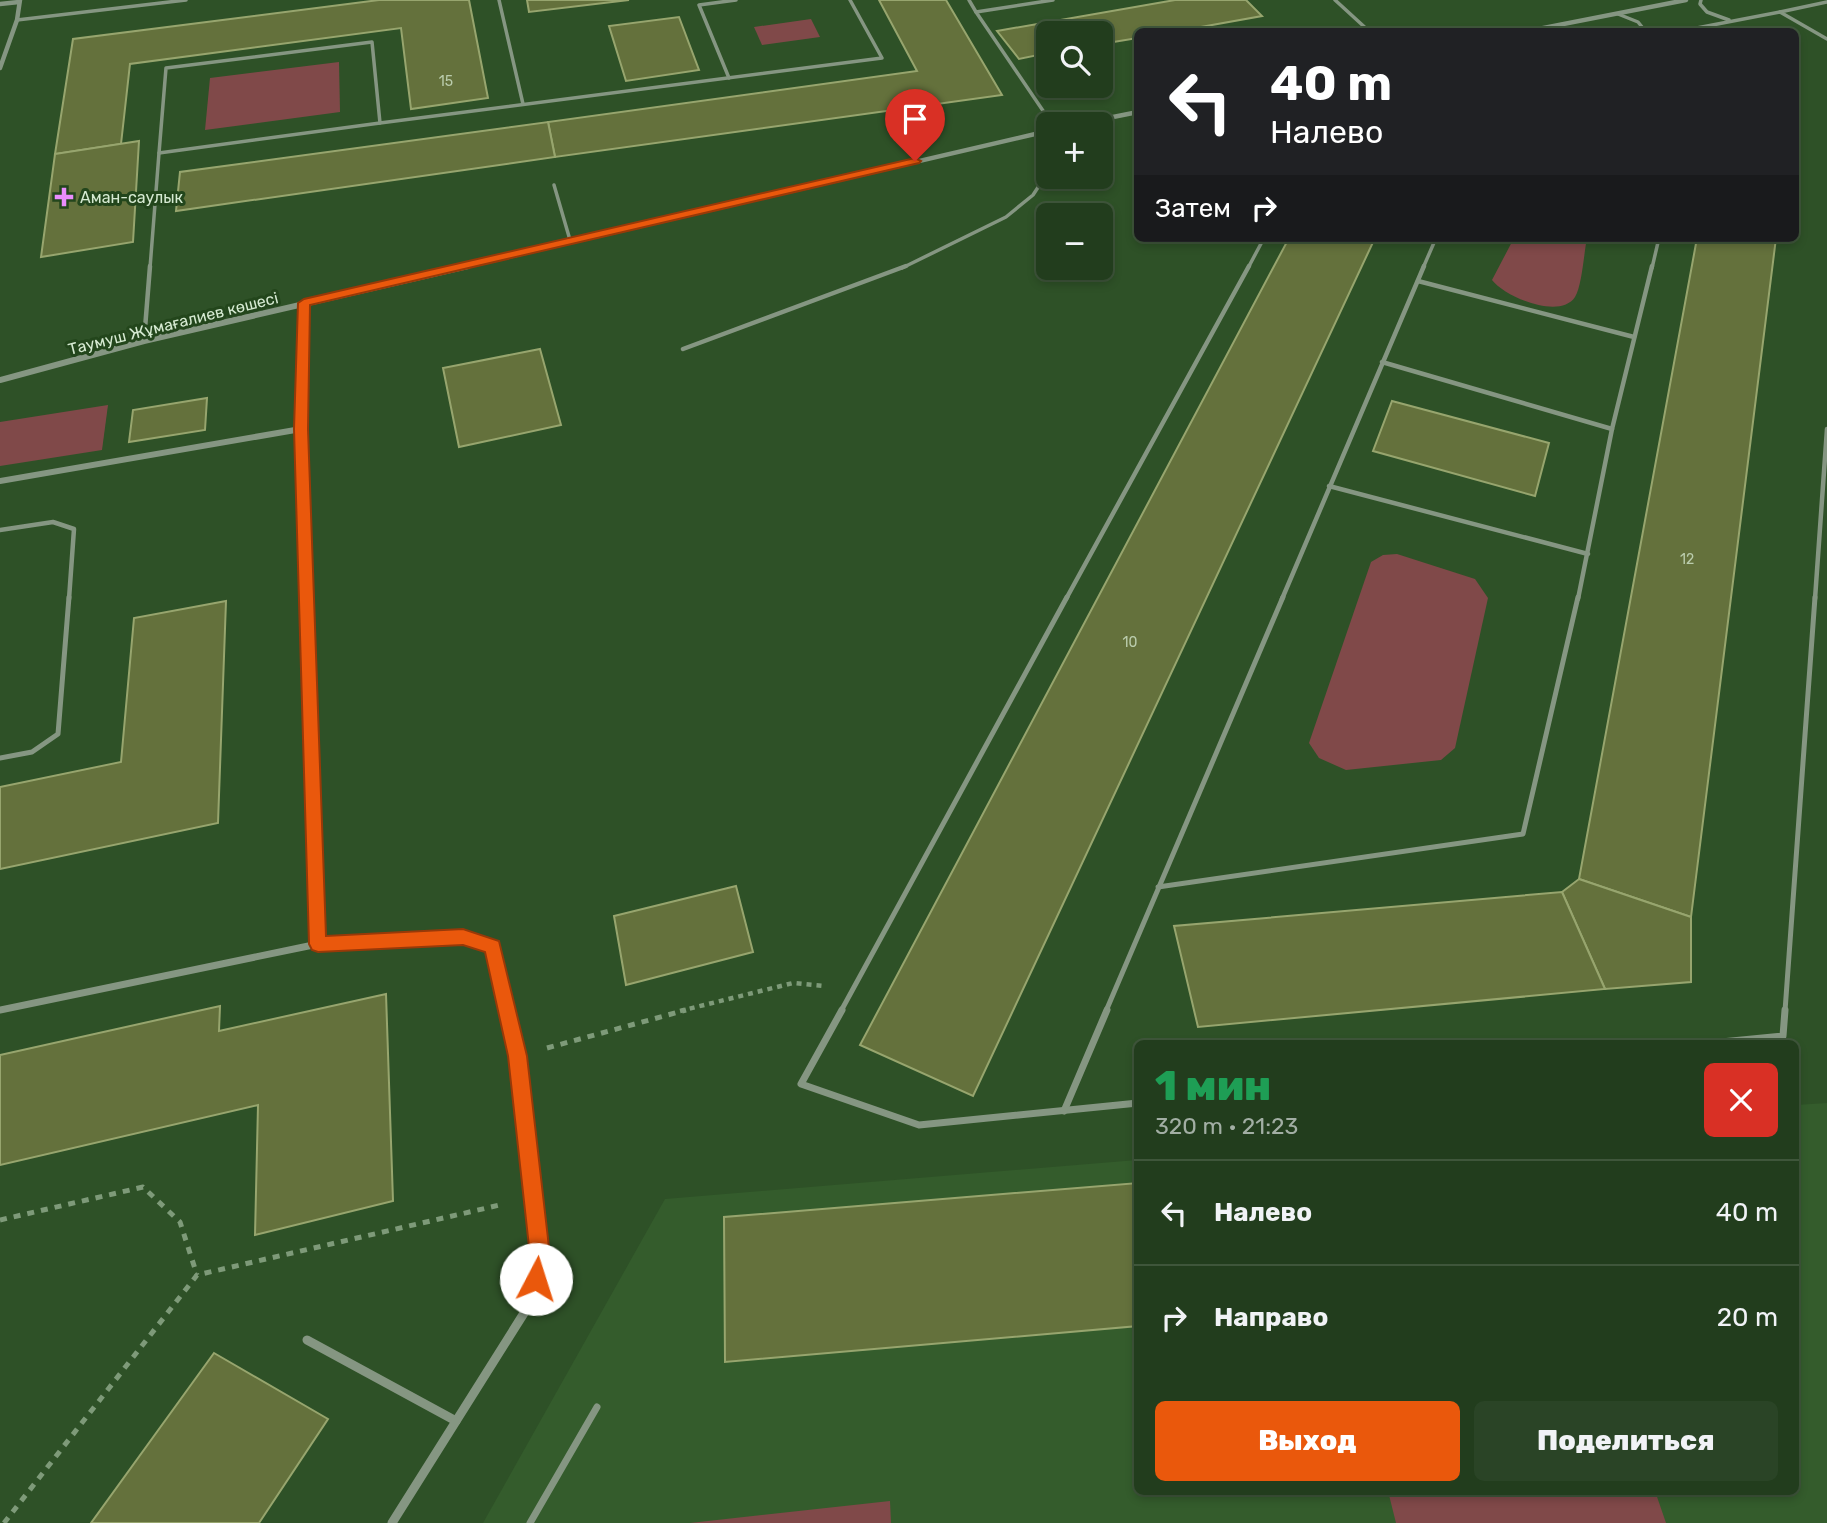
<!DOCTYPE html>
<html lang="ru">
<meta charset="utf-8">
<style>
body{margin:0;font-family:Rubik,sans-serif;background:#2a4426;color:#f1f3f6;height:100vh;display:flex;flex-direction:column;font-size:26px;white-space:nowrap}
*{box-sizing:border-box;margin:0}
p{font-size:23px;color:#a2aea4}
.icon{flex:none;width:38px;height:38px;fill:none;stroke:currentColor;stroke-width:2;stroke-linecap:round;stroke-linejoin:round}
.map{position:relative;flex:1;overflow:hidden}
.drawer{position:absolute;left:1134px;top:1040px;width:665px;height:455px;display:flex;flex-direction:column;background:#223d1d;border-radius:10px;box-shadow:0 4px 10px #0003,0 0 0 2px #3f563b}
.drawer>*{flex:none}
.top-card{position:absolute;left:1134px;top:28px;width:665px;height:214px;border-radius:10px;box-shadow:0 4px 10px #0003,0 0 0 2px #3f563b;background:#202124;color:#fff;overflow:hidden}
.fabs{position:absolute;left:1036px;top:21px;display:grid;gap:14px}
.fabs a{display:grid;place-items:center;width:77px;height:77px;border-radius:10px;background:#223d1d;box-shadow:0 4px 10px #0003,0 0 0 2px #3f563b;font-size:35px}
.pin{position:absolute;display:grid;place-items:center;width:60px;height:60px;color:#fff;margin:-72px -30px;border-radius:50% 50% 50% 0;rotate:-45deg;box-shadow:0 0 7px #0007}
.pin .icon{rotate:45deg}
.me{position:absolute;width:77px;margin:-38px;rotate:5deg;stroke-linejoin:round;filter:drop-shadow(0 0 5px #0008)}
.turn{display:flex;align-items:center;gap:24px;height:147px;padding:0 21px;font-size:32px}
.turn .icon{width:91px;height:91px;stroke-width:2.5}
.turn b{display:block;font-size:49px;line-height:60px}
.then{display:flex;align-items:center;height:66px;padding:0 21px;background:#0003;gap:14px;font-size:26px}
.round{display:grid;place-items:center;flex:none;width:74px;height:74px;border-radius:10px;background:#2a4426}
.overview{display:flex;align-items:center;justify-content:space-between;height:119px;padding:0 21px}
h1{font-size:42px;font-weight:800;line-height:52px;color:#1e9e55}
.action{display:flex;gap:14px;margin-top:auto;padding:14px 21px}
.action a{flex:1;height:80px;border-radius:10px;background:#ea580c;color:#fff;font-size:28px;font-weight:800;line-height:80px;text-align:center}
.action a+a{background:#2a4426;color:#f1f3f6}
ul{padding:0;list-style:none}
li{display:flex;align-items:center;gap:21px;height:105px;padding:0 21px;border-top:2px solid #3f563b}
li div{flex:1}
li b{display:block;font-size:26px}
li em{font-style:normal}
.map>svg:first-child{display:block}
.built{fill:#345c2c}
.green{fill:#804949}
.building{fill:#64713c;stroke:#97a56e;stroke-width:2}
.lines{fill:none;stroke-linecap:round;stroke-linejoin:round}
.path-far1{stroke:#7e9a79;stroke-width:4.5;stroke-dasharray:5 5;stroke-linecap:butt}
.path{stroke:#7e9a79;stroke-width:5;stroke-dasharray:7 7;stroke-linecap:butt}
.service-far3{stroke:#859682;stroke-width:3.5}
.service-far2{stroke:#859682;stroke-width:4.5}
.service-far1{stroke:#859682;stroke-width:5}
.service{stroke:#859682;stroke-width:7}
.minor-far3{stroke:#859682;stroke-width:4.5}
.minor-far2{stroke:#859682;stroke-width:6}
.minor-far1{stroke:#859682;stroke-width:7}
.minor{stroke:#859682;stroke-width:9}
.route{fill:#ea580c;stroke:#983908;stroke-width:2}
.poi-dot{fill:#ea8dfd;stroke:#23461c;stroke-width:2.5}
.labels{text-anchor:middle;stroke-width:6;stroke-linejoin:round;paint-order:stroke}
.number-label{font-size:14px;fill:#baccac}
.far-poi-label{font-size:16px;fill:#d6ead2;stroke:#23461c;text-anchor:start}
.far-street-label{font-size:16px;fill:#d6ead2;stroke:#23461c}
</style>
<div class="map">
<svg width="1827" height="1523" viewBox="0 0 1827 1523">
<rect width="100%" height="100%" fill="#2e5127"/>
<!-- built -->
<path class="built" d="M1827 1103V1523H483L665 1199 1137 1160 1138 1491H1796V1105Z"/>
<!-- green -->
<g class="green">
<path d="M811 19 820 37 762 45 754 27Z"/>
<path d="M339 62 340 112 205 130 210 78Z"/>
<path d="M1514 238H1587C1584 252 1582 286 1575 297 1560 320 1505 297 1492 280Z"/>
<path d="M108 405 102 450 0 466V422Z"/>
<path d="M1397 554 1475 579 1488 598 1455 748 1441 760 1346 770 1319 758 1309 743 1371 562 1383 555Z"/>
<path d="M1388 1491H1655L1666 1523H1396Z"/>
<path d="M890 1501 891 1523H690Z"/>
</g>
<!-- building -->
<g class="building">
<path d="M379 0H469L488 98 411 109 401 28 130 64 121 144 55 154 73 39Z"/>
<path d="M527 0H629L529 12Z"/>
<path d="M879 0H946L1002 95 555 157 548 122 917 71Z"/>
<path d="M1175 0H1246L1262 16 1173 32H1138V38L1101 44V33H1048V53L1019 59 997 31Z"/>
<path d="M679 17 699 70 626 81 609 26Z"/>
<path d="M548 122 555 157 176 211 180 172Z"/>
<path d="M139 141 133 242 41 257 55 154Z"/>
<path d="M1289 238H1375L973 1096 860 1045Z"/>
<path d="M1697 238H1776L1691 917 1579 879Z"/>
<path d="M540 349 561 425 459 447 443 368Z"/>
<path d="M207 398 205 430 129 442 133 410Z"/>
<path d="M1392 401 1549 443 1535 496 1373 451Z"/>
<path d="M226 601 218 823 0 869V787L121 762 134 618Z"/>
<path d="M1579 879 1691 917V982L1605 989 1562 892Z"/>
<path d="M736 886 753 952 626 985 614 916Z"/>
<path d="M1562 892 1605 989 1198 1027 1174 926Z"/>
<path d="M386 994 393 1201 255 1235 258 1105 0 1165V1055L220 1006 219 1031Z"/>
<path d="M1138 1183V1326L725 1362 724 1217Z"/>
<path d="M214 1353 328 1419 259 1523H91Z"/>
</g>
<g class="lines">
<!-- path-far1 -->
<path class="path-far1" d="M680 1011 793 983 824 986"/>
<!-- path -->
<g class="path">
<path d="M547 1048 686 1010"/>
<path d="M0 1220 143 1187 180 1222 197 1275"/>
<path d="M4 1523 197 1275 504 1204"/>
</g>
<!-- service-far3 -->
<g class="service-far3">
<path d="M499 0 523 104"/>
<path d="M969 0 976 12"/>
<path d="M1335 0 1370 32"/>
<path d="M1701 0 1700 4 1707 12 1729 20"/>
<path d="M1827 2 1780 12 1827 39"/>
<path d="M1618 14 1638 22 1646 32"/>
<path d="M17 20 186 0"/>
<path d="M1676 32 1780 12"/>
<path d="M372 42 380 123 159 153 166 68Z"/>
<path d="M729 78 699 5 736 0"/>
<path d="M380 123 882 58 850 0"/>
<path d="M1052 124 976 12 1053 0"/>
<path d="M554 185 570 240"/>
<path d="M150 268 159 153"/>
<path d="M902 268 1006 217 1033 195 1048 172"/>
<path d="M1248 268 1264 238"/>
<path d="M1423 268 1436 238"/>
<path d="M1652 268 1659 238"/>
</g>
<!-- service-far2 -->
<g class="service-far2">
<path d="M1418 281 1634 337"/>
<path d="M144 341 150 266"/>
<path d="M683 349 906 266"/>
<path d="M1382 362 1612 429"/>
<path d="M1329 486 1588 554"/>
<path d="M0 530 53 522 74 529 69 599"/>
<path d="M1066 599 1249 266"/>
<path d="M1282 599 1424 266"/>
<path d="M1578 599 1612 429 1652 266"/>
<path d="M1815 599 1827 429"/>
</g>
<!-- service-far1 -->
<g class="service-far1">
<path d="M0 758 32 752 58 734 69 597"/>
<path d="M1158 887 1523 834 1578 597"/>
<path d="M841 1011 1067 597"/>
<path d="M1106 1011 1283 597"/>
<path d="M1785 1011 1815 597"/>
</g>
<!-- service -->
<g class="service">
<path d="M842 1010 801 1084 919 1125 1138 1103"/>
<path d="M1711 1043 1783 1036 1785 1010"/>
<path d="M1064 1111 1107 1010"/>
<path d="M530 1523 597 1407"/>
</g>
<!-- minor-far3 -->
<g class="minor-far3">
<path d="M0 4 19 2"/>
<path d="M1523 32 1686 0"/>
<path d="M0 68 17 20 20 0"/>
<path d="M1078 124 1138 112"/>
<path d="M460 268 1048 131"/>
</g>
<!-- minor-far2 -->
<g class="minor-far2">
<path d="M304 303 301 429 307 599"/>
<path d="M0 380 144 341 468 266"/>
<path d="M0 481 301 429"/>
</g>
<!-- minor-far1 -->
<g class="minor-far1">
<path d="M307 597 318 944"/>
<path d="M0 1010 318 944 463 937 493 947 508 1011"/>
</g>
<!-- minor -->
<g class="minor">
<path d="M307 1340 456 1421"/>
<path d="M392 1523 531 1302 540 1256 518 1056 507 1010"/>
</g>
</g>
<!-- route -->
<path class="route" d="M915 158 921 161 919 163 310 305 308 429 326 936 463 929 499 941 527 1056 550 1256 543 1286 536 1289 528 1286 525 1279 530 1256 508 1056 485 952 463 945 318 952 312 950 309 944 294 429 298 303 304 299Z"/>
<!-- markers -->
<path class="poi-dot" d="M60.5 186.5h7v7h7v7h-7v7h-7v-7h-7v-7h7z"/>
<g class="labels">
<!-- number labels -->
<g class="number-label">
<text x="446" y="86">15</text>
<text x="1687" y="564">12</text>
<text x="1130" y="647">10</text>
</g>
<!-- far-poi labels -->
<g class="far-poi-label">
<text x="80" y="203">Аман-саулык</text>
</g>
<!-- far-street labels -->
<g class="far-street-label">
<text transform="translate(173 323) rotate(-14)" y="6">Таумуш Жұмағалиев көшесі</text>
</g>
</g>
</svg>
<div class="fabs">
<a><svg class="icon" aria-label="search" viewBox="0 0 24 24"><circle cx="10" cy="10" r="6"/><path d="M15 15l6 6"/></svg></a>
<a>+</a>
<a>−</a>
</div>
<div class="pin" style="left:915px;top:161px;background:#d93025"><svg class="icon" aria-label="arrive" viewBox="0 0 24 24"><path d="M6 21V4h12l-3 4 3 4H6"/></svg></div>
<svg class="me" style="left:536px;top:1279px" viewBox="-20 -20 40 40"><circle r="19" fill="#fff"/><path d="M0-13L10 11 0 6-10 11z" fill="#ea580c"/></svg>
<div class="top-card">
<div class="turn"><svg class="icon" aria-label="left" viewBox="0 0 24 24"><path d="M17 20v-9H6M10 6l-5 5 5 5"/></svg><div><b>40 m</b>Налево</div></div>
<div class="then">Затем<svg class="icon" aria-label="right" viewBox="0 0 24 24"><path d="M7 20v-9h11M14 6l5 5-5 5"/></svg></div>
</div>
<section class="drawer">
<div class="overview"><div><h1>1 мин</h1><p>320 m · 21:23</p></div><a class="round" style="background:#d93025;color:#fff"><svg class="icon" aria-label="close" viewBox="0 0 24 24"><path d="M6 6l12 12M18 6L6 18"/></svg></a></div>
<ul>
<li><svg class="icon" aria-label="left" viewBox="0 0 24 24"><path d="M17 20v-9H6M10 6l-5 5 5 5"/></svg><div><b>Налево</b></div><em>40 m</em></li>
<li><svg class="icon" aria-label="right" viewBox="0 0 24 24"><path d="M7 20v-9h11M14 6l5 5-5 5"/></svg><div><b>Направо</b></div><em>20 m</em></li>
</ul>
<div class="action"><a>Выход</a><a>Поделиться</a></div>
</section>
</div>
